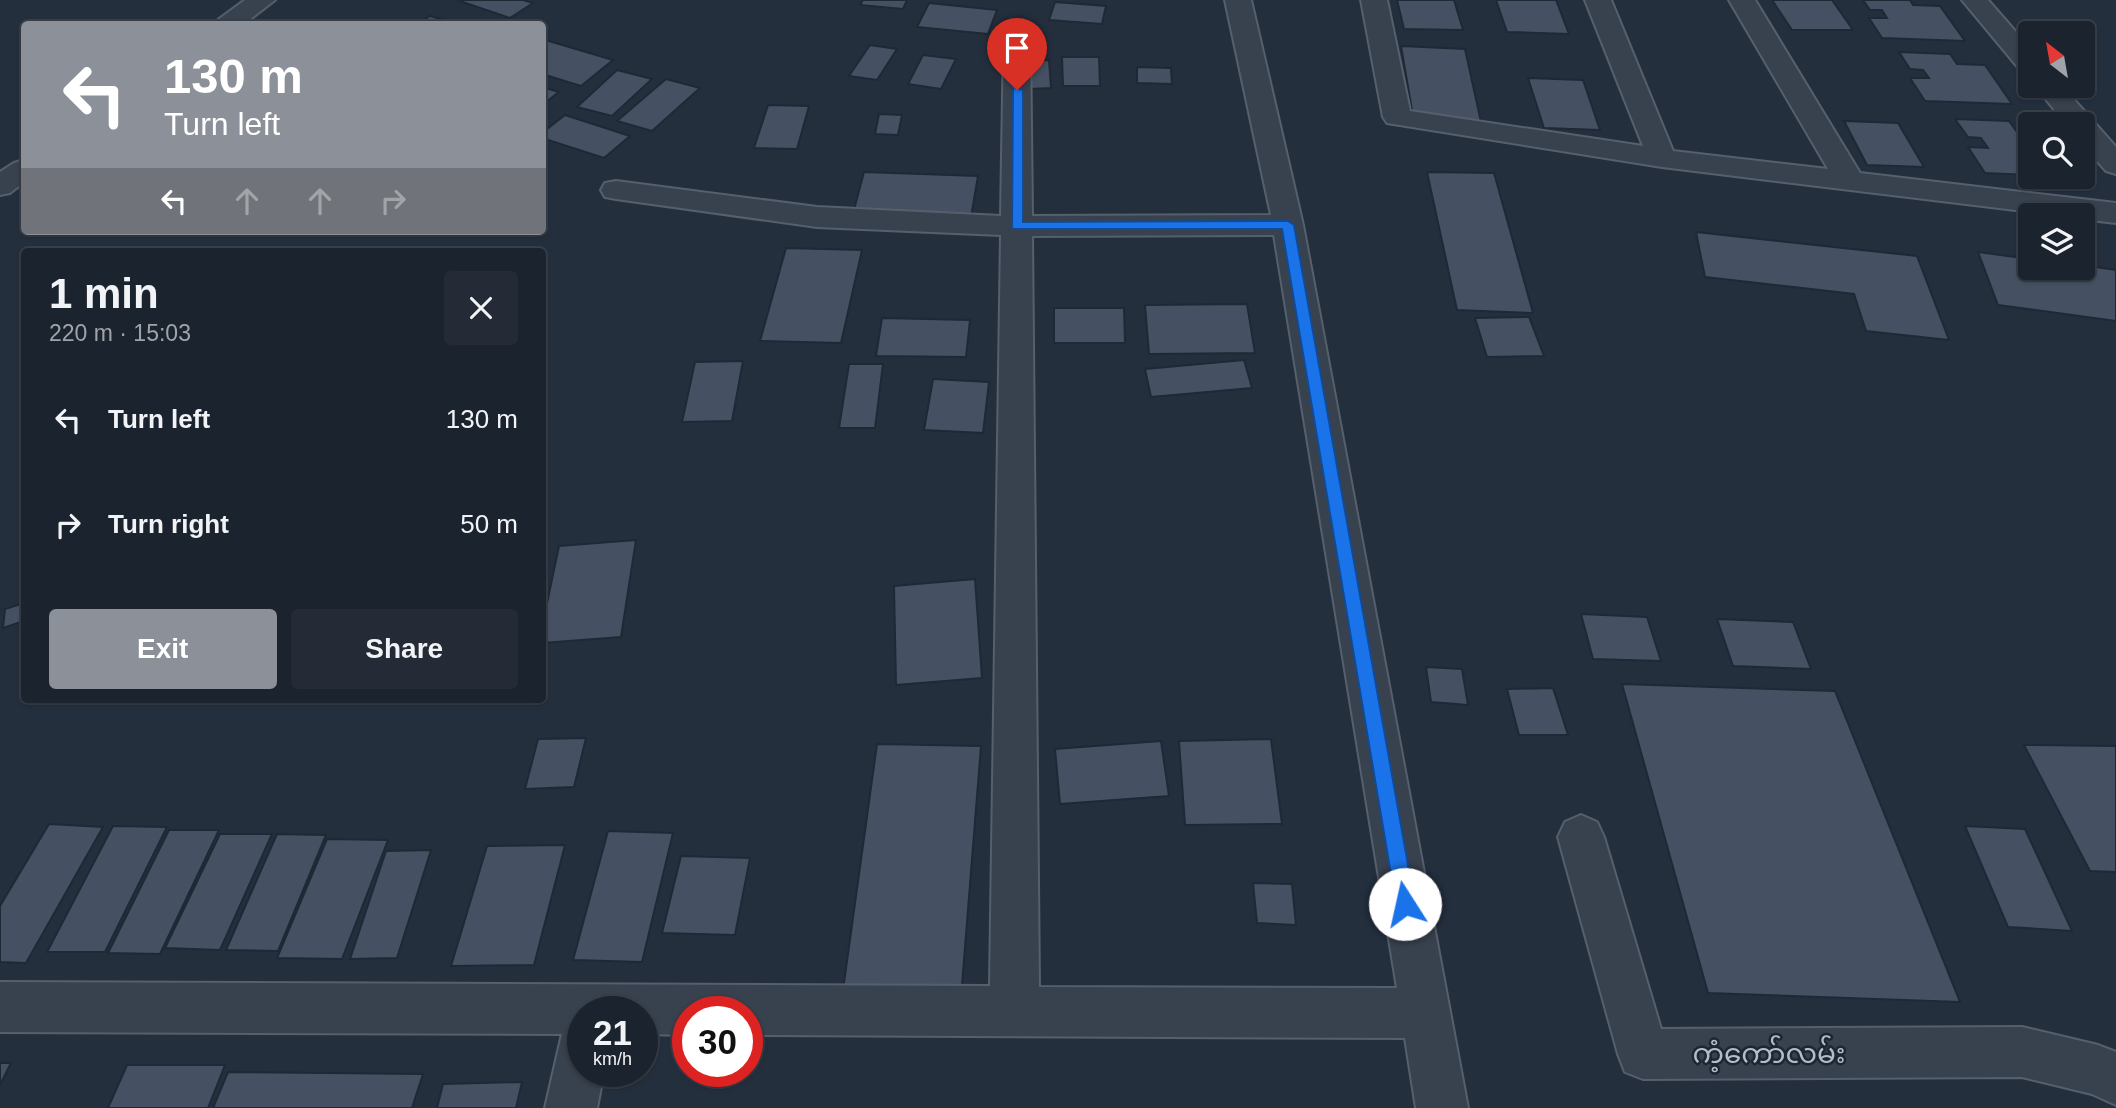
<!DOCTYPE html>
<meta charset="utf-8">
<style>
body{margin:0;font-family:Arial,"Noto Sans Myanmar",sans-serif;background:#242b36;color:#f1f3f6;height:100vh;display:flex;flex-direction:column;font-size:26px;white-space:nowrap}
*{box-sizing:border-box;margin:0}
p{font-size:23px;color:#a0a4aa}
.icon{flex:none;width:38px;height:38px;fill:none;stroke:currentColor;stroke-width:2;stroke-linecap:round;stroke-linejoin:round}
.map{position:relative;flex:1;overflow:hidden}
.side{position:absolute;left:21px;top:248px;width:525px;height:455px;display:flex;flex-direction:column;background:#1b232e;border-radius:7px;box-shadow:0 2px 5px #0004,0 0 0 2px #39404a}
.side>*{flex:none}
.guide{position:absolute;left:21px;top:21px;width:525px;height:214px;border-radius:7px;box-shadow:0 2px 5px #0004,0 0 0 2px #39404a;background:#8c9099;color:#fff;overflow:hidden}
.needle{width:46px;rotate:329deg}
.buttons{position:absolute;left:2018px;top:21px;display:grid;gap:14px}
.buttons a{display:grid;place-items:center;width:77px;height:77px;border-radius:7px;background:#1b232e;box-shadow:0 2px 5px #0004,0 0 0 2px #39404a;font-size:35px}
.speed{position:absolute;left:567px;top:996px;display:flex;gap:14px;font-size:35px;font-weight:700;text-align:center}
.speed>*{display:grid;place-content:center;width:91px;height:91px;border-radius:50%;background:#1b232e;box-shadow:0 2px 5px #0004,0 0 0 2px #39404a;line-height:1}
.speed small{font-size:18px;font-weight:400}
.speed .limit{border:10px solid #d22;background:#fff;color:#111}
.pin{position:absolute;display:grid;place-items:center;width:60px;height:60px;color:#fff;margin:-72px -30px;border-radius:50% 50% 50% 0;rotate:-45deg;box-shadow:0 0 7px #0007}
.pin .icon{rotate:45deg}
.me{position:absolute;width:77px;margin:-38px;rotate:350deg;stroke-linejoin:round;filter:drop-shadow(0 0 5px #0008)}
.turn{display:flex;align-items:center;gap:24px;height:147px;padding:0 28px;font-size:32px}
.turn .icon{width:91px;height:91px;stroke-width:2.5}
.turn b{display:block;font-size:49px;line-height:60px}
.lanes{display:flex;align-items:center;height:66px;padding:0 28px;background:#0003;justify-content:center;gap:35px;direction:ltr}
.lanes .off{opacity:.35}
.round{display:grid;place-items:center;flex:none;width:74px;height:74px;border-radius:7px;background:#242b36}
.head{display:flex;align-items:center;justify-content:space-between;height:119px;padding:0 28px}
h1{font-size:42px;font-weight:700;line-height:52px}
.button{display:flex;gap:14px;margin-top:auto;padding:14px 28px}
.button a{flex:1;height:80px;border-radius:7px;background:#8c9099;color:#fff;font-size:28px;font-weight:700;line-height:80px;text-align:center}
.button a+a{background:#242b36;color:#f1f3f6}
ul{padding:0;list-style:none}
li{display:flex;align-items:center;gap:21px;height:105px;padding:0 28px}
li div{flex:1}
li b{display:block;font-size:26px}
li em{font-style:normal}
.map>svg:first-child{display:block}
.building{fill:#455162;stroke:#1f2835;stroke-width:2}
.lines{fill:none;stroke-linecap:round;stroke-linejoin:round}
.minor-casing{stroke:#565f6c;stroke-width:4}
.minor{fill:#38414e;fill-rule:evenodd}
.route{fill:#1a73e8;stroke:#114b97;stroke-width:2}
.labels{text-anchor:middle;stroke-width:5;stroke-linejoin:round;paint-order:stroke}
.near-street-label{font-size:28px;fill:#b4bcc9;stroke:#1d2633}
</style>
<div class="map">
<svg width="2116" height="1108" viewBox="0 0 2116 1108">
<rect width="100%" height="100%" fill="#242f3e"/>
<!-- building -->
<g class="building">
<path d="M457 0H523L533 3 510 18Z"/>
<path d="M863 0H907L903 9 860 5Z"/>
<path d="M1397 0H1454L1463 30 1404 29Z"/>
<path d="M1496 0H1556L1569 34 1507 32Z"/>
<path d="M1772 0H1832L1853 30H1792Z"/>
<path d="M1863 0H1910L1913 5 1940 6 1965 41 1882 38 1869 18H1887L1882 10H1870Z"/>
<path d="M1055 2 1106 6 1102 24 1049 20Z"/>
<path d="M929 3 997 10 988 34 917 27Z"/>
<path d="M430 16 458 24H418Z"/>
<path d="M542 39 613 60 581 86 542 74Z"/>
<path d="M870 45 897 49 877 80 849 76Z"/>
<path d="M1401 46 1465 49 1483 131 1415 128Z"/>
<path d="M1899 52 1950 54 1957 64 1985 65 2012 104 1925 101 1910 78H1929L1923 70 1910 69Z"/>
<path d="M923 55 956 59 941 89 908 84Z"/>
<path d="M1062 57H1099L1100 86H1063Z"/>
<path d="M1049 60 1051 88 1029 89 1028 61Z"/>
<path d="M1137 67 1171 68 1172 84 1137 83Z"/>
<path d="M617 70 652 79 612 116 577 107Z"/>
<path d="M1528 78 1583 80 1600 130 1544 128Z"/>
<path d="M666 79 700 88 652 131 617 121Z"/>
<path d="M542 87 559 92 542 105Z"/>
<path d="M768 105 809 106 797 149 754 148Z"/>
<path d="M879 114 902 115 898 135 875 134Z"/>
<path d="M565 115 630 136 604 158 542 138V133Z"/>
<path d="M1955 119 2009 121 2017 132H2030V175L1985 173 1968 147 1988 148 1981 138 1968 137Z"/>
<path d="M1844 121 1898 123 1924 167 1867 165Z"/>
<path d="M864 172 978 176 969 229 850 225Z"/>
<path d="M1427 172 1494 173 1533 313 1457 310Z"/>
<path d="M1696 232 1917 256 1949 340 1866 331 1854 294 1705 277Z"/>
<path d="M786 248 862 250 841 343 760 341Z"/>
<path d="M1978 252 2030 259V268H2082V265L2116 270V321L1998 305Z"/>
<path d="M1247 304 1255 353 1149 354 1145 305Z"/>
<path d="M1054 308H1124L1125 343H1054Z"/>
<path d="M1529 317 1544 356 1487 357 1475 318Z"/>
<path d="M882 318 970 320 966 357 876 356Z"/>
<path d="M1244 360 1252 388 1151 397 1145 369Z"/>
<path d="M743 361 732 421 682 422 695 362Z"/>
<path d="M849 364H883L875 428H839Z"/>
<path d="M933 379 989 382 983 433 924 430Z"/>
<path d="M636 540 621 637 542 643V627L559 546Z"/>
<path d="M975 579 982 678 896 685 894 586Z"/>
<path d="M24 603V621L3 628 5 609Z"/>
<path d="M1581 614 1647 617 1661 661 1593 659Z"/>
<path d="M1717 619 1793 622 1811 669 1733 666Z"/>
<path d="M1426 667 1462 669 1468 705 1431 702Z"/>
<path d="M1622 684 1835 691 1960 1002 1708 993Z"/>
<path d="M1553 688 1568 735H1519L1507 689Z"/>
<path d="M586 738 574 787 525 789 538 739Z"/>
<path d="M1271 739 1282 824 1185 825 1179 741Z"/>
<path d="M1161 741 1169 796 1060 804 1055 749Z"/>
<path d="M877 744 981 746 959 1023 839 1019Z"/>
<path d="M2024 745 2116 746V872L2090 871Z"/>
<path d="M49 824 103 827 26 963 0 962V906Z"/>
<path d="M113 826 167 827 105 952H47Z"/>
<path d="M1965 826 2025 829 2072 931 2008 927Z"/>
<path d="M169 830H219L160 954 108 953Z"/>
<path d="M608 831 673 833 642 962 573 960Z"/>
<path d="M220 834H272L220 950 165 948Z"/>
<path d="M277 834 326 835 278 951 226 950Z"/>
<path d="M327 839 388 840 342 959 277 958Z"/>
<path d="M565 845 534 965 451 966 487 846Z"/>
<path d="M431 850 397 958 350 959 386 851Z"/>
<path d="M681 856 750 858 735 935 662 933Z"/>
<path d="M1253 883 1292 884 1296 925 1257 923Z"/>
<path d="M0 1063H11L0 1085Z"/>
<path d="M127 1065H225L208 1108H108Z"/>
<path d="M228 1072 423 1074 412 1108H213Z"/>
<path d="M522 1082 516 1108H437L443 1084Z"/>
</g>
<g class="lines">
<defs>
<g id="minor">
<path d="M245 0H275L244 24H215L219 19Z"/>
<path d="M1225 0H1251L1303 225 1468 1108H1416L1405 1038 747 1035V1012H688V1035L642 1034V1012H583V1071H604L597 1108H545L562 1034 0 1032V982L990 986 1001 235 817 227 616 199 605 197 601 190 605 183 616 181 817 207 1001 216 1004 36 1008 30 1017 28 1026 30 1030 36 1032 216 1271 215ZM1274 235 1397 988 1039 987 1032 236Z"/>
<path d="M1361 0H1387L1410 111 1643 146 1585 0H1611L1673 151 1828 169 1729 0H1755L1860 173 2116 203V223L2082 219V215H2056L1662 167 1387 123 1383 117Z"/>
<path d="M1962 0H1988L2030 48V73L2021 71Z"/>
<path d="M2035 86H2062L2116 147V174L2106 171 2082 144V124H2066Z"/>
<path d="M24 160V182L10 193 0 195V172L14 163Z"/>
<path d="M1581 815 1597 822 1604 837 1661 1029 2022 1027 2098 1045 2116 1052V1105L2092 1094 2022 1077 1643 1079 1625 1072 1618 1054 1558 837 1565 822Z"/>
</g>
</defs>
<!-- minor casing -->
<use href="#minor" class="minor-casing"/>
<!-- minor -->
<use href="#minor" class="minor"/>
</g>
<!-- route -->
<path class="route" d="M1013 88 1023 90V222L1288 221 1294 225 1415 904 1412 911 1405 914 1398 911 1396 904 1282 229H1012Z"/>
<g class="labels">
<!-- near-street labels -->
<g class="near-street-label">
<text x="1769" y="1063">ကံ့ကော်လမ်း</text>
</g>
</g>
</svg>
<div class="buttons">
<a><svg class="needle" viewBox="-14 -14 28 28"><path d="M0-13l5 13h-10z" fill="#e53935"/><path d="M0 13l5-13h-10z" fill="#a0a4aa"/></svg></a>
<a><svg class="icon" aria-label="search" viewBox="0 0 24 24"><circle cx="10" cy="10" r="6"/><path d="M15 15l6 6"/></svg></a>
<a><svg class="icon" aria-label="layers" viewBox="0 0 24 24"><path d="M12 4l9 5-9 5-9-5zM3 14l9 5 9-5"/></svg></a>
</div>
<div class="speed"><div>21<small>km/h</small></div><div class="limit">30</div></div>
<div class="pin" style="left:1017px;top:90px;background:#d93025"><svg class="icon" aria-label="arrive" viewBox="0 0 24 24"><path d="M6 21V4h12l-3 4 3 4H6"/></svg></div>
<svg class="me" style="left:1405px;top:904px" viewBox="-20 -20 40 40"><circle r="19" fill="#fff"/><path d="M0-13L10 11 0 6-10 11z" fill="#1a73e8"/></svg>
<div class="guide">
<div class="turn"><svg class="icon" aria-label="left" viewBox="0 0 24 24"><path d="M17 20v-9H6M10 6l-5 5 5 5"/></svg><div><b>130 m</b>Turn left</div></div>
<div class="lanes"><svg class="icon" aria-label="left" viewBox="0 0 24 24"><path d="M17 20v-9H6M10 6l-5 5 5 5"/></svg><svg class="icon off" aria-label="ahead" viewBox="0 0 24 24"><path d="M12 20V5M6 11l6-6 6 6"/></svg><svg class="icon off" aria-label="ahead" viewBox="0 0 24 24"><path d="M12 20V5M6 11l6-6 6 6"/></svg><svg class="icon off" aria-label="right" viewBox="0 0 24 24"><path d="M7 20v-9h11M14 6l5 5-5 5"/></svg></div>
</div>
<section class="side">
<div class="head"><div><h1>1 min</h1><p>220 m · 15:03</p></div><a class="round"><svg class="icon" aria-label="close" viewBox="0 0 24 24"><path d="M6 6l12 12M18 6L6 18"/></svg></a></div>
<ul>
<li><svg class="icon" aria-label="left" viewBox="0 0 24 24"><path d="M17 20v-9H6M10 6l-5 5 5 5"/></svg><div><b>Turn left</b></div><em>130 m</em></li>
<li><svg class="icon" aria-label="right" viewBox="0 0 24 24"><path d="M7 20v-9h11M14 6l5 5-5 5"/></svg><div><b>Turn right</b></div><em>50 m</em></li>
</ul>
<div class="button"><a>Exit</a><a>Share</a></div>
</section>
</div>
